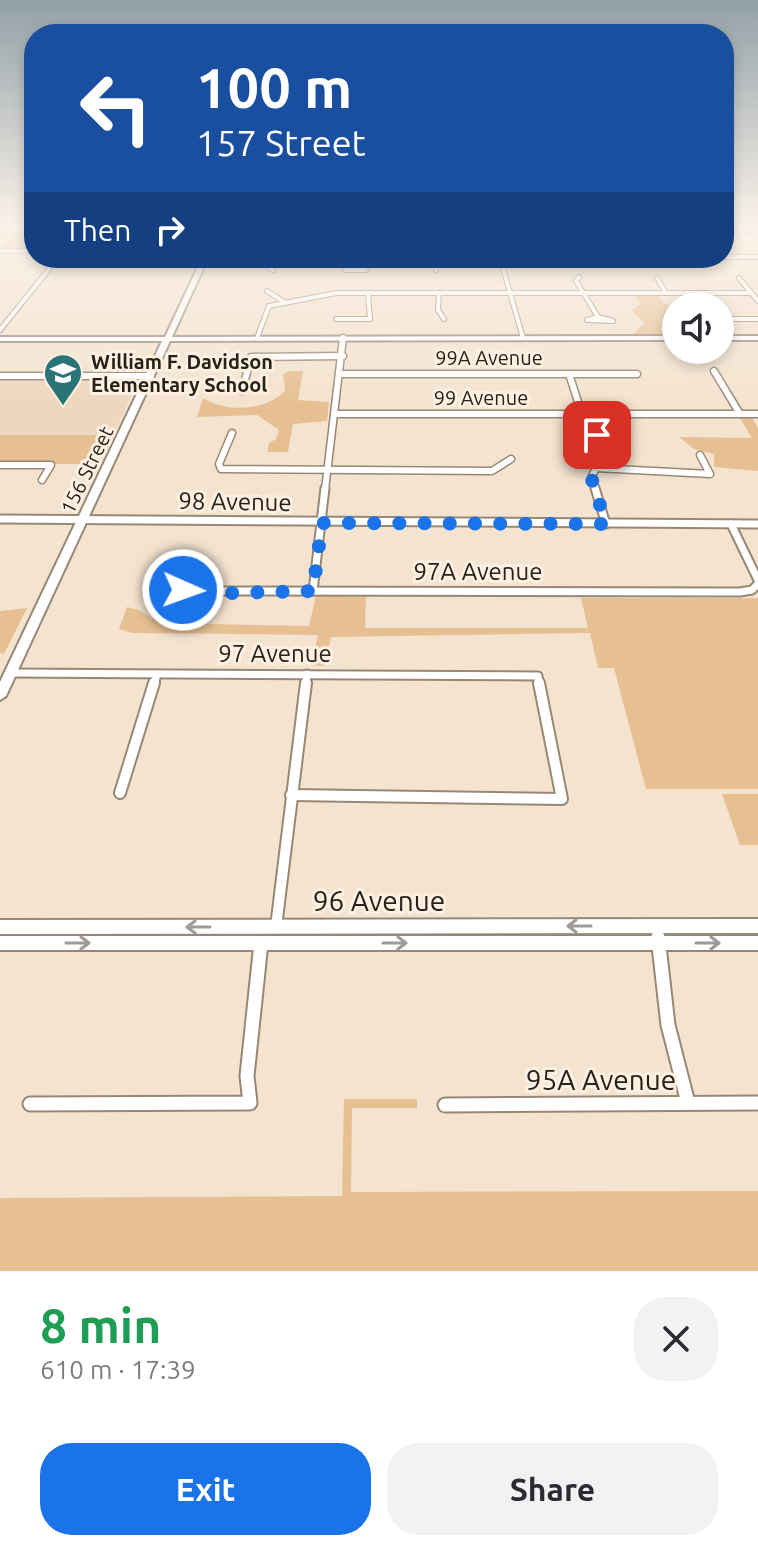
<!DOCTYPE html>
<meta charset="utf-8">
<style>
body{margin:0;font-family:Ubuntu,sans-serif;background:#f2f2f3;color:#2b2b33;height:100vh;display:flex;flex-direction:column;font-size:30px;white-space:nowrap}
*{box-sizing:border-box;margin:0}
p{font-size:26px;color:#7c7c81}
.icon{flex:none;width:44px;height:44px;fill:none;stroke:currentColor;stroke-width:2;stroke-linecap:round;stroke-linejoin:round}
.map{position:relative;height:1271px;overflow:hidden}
.sheet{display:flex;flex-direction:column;background:#fff;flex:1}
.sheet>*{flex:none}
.guide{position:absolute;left:24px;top:24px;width:710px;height:244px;border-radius:32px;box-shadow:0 4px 12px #0003;background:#1a4fa0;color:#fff;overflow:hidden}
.tools{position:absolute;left:662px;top:292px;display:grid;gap:16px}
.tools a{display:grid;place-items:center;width:72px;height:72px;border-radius:50%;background:#fff;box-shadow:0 4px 12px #0003;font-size:40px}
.pin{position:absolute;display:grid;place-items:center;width:68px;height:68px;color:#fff;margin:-34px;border-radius:16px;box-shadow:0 4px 12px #0006}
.me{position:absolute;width:88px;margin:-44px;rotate:92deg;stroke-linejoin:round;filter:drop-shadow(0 0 6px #0008)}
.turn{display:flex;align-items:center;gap:28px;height:168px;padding:0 40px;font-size:36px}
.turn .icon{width:104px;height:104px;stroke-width:2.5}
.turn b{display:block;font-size:56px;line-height:68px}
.then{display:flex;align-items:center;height:76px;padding:0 40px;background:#0003;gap:16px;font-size:30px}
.round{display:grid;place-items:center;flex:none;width:84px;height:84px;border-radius:32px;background:#f2f2f3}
.summary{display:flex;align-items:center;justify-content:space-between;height:136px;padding:0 40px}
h1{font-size:48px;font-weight:700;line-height:60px;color:#1e9e55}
.primary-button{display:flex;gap:16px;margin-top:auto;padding:16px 40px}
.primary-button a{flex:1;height:92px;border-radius:32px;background:#1a73e8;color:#fff;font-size:32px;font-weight:700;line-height:92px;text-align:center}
.primary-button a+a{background:#f2f2f3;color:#2b2b33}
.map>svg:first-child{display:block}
.built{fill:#eed7be}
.green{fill:#e6c093}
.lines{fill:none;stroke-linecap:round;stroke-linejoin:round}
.stream{stroke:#b18246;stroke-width:2}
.street-far4-casing{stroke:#978876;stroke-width:6}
.street-far3-casing{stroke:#978876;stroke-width:9}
.street-far2-casing{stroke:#978876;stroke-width:11}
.street-far1-casing{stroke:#978876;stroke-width:14}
.street-casing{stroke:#978876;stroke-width:17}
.secondary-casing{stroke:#978876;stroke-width:4}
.street-far4{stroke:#fff;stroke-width:4}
.street-far3{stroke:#fff;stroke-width:6}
.street-far2{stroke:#fff;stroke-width:7}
.street-far1{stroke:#fff;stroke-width:10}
.street{stroke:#fff;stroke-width:13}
.secondary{fill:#fff;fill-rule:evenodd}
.oneway{stroke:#9e9b98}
.route{stroke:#1a73e8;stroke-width:14;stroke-dasharray:0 25.2}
.labels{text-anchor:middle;stroke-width:6;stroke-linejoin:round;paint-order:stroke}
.far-street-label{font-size:20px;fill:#272119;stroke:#fef1e1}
.far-poi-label{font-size:20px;font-weight:bold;fill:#272119;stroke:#fef1e1;text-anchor:start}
.street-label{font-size:24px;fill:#272119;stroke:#fef1e1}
.near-street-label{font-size:28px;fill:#272119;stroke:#fef1e1}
</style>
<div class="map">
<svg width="758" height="1271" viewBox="0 0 758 1271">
<rect width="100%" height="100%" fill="#f4e3cf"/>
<!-- built -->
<path class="built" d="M0 379H139L114 434 107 435H0Z"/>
<!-- green -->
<g class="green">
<path d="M0 225H34V248H0L6 240 0 239Z"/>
<path d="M635 295H658L663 303 674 307 676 334H634L644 323 632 310 640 304Z"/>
<path d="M289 371H303L298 400 329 402 327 421 293 424 288 452H267L269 443 276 439 279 430 257 415 197 417 203 398C227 413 265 411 285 391L283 374Z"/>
<path d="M740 418H752L758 428V471L714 467V454L694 449 679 437 752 438Z"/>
<path d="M0 435H107L92 464H0Z"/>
<path d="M316 595 366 597 365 628H588L581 598H758V789H646L614 668H598L590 633 331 637 324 666 311 665 318 635 132 633 119 629 127 607 138 610 161 623 309 626Z"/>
<path d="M27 608 4 654 0 653V611Z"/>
<path d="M722 794H758V845H740Z"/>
<path d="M344 1099H417V1108H352L351 1192 758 1191V1271H0V1198L342 1196Z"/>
</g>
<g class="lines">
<!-- stream -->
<path class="stream" d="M724 232 753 233"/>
<defs>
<g id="street-far4">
<path d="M0 251H34"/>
<path d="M724 257H758"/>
<path d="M270 258 268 267 273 270"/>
<path d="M434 258 436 270"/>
<path d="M500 258 523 338"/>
<path d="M345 270H366"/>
<path d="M579 277 576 281 598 317"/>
<path d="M657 278 666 293"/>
<path d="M739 278 758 301"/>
<path d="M267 291 284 302"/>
<path d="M439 293 438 310 444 319"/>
<path d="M598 317 613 321 587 320Z"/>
<path d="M336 319H370L368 293"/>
<path d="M720 319H758"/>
<path d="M0 330 58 258"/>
<path d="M257 338 269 306 336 293H751"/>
</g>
<g id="street-far3">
<path d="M714 371 740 414"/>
<path d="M341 374H637"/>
<path d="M569 374 582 414"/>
<path d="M0 376H151"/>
<path d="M242 391 251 357 343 356"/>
<path d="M336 414H758"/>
<path d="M589 414 604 452 592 476 596 490"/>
<path d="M232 433 219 464 221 469 492 471 511 459"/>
<path d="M0 465H51L42 480"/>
<path d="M596 468 710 474 700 455"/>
<path d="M325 490 343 338"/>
</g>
<g id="street-far2">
<path d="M595 488 606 524"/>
<path d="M0 519 758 524"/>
<path d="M731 524 758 580"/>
<path d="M313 591 325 488"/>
<path d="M201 592 203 577 187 578 183 591 189 594 212 591 740 592 752 590 758 584"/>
<path d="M11 673 538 676 540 685"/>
<path d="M154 685 157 674"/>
<path d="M306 685 307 674"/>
</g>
<g id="street-far1">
<path d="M120 793 154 683"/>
<path d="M291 795 562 799 539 683"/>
<path d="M657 926 658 939"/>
<path d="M276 927 306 683"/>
</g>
<g id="street">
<path d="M658 937 668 1025 688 1103"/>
<path d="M30 1104 250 1103 247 1076 261 943"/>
<path d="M445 1105 758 1103"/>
</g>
<g id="secondary">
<path d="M753 225H758V230L756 229Z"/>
<path d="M202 258H208L172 337 676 336V340L170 341 6 696 0 700V682L162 341H0V337H165Z"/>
<rect x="720" y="336" width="38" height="4"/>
<path d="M758 919V933L0 934V920Z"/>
<rect x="0" y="936" width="758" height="14"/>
</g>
</defs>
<!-- street-far4 casing -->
<use href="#street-far4" class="street-far4-casing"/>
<!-- street-far3 casing -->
<use href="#street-far3" class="street-far3-casing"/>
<!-- street-far2 casing -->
<use href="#street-far2" class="street-far2-casing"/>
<!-- street-far1 casing -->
<use href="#street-far1" class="street-far1-casing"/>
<!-- street casing -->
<use href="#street" class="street-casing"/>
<!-- secondary casing -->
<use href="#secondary" class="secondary-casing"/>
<!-- street-far4 -->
<use href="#street-far4" class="street-far4"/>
<!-- street-far3 -->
<use href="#street-far3" class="street-far3"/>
<!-- street-far2 -->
<use href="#street-far2" class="street-far2"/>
<!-- street-far1 -->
<use href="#street-far1" class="street-far1"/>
<!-- street -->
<use href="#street" class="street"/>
<!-- secondary -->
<use href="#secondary" class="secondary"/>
</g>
<!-- one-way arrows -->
<defs><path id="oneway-shaft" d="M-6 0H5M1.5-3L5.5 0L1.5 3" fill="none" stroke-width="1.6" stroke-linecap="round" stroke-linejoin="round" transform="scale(2)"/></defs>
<g class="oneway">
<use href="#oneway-shaft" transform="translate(579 926) rotate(180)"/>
<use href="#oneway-shaft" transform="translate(198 927) rotate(180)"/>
<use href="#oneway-shaft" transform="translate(78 943)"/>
<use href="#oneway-shaft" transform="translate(395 943)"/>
<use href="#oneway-shaft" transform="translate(708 943)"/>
</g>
<!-- sky -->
<linearGradient id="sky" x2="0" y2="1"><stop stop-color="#92a0a7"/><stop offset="0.56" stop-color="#faf2e9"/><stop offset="1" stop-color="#faf2e9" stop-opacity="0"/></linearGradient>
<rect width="758" height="403" fill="url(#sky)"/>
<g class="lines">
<!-- route -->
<path class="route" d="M183 590 189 594 313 591 322 523 606 524 592 480 604 457 597 435"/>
</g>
<!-- icons -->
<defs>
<symbol id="school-pin" viewBox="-11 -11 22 30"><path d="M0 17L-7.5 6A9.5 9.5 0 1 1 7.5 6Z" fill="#297476" stroke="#fef1e1"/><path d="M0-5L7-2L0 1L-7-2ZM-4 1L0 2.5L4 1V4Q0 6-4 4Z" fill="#fff"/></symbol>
</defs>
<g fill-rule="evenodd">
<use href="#school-pin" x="41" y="351" width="44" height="60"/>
</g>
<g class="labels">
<!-- far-street labels -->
<g class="far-street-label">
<text x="489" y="365">99A Avenue</text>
<text x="481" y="405">99 Avenue</text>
<text transform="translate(87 470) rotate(-64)" y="7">156 Street</text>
</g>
<!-- far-poi labels -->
<g class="far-poi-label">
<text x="91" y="369">William F. Davidson<tspan x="91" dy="23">Elementary School</tspan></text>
</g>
<!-- street labels -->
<g class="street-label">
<text transform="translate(235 502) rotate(1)" y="8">98 Avenue</text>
<text x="478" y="580">97A Avenue</text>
<text x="275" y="662">97 Avenue</text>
</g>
<!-- near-street labels -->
<g class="near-street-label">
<text x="379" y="911">96 Avenue</text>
<text x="601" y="1090">95A Avenue</text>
</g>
</g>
</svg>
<div class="tools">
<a><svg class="icon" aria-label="sound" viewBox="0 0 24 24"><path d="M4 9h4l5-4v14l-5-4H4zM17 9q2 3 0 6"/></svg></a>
</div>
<div class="pin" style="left:597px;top:435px;background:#d93025"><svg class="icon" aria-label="arrive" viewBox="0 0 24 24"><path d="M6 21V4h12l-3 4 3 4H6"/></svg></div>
<svg class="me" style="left:183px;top:590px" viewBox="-20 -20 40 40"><circle r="17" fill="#1a73e8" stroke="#fff" stroke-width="3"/><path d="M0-11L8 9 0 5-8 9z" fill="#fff"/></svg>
<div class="guide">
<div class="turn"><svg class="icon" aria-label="left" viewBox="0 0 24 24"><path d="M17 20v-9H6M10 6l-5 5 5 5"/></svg><div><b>100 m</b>157 Street</div></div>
<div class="then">Then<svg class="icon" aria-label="right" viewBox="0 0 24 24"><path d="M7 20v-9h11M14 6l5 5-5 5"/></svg></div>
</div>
</div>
<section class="sheet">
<div class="summary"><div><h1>8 min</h1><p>610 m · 17:39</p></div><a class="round"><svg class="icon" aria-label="close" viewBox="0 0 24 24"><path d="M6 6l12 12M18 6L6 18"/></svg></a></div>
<div class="primary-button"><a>Exit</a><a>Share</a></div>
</section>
